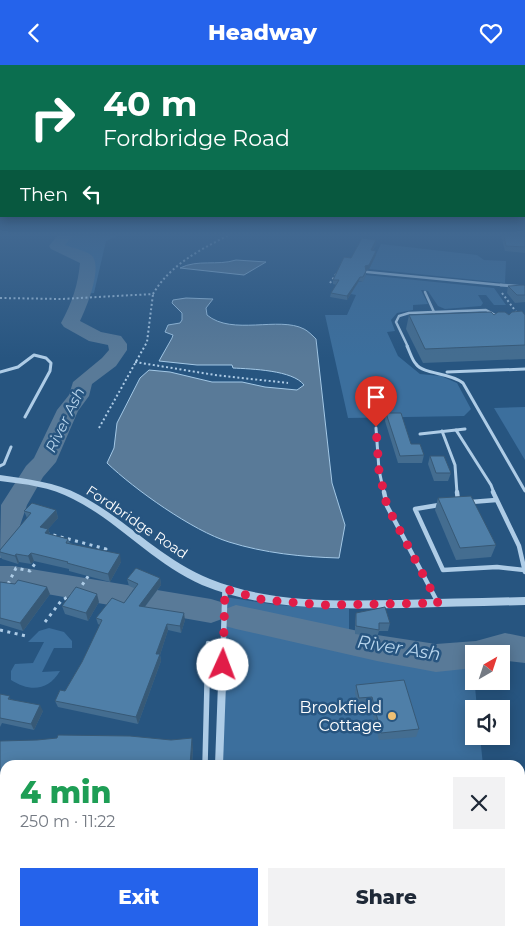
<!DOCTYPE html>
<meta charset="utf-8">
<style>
body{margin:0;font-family:Montserrat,sans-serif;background:#f2f2f3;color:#1f2937;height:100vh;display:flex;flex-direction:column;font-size:19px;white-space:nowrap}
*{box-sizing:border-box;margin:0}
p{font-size:16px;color:#747a83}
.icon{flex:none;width:28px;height:28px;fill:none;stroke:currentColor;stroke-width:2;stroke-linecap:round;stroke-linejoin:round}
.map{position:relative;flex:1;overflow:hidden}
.panel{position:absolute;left:0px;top:695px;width:525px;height:176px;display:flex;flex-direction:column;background:#fff;border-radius:15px 15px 0 0;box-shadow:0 2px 12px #0003}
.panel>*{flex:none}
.top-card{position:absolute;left:0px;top:0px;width:525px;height:152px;box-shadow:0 2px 12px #0003;background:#0b6e4f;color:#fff;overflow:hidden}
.needle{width:32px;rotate:39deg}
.fabs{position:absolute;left:465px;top:580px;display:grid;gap:10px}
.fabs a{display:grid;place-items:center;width:45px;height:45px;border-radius:0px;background:#fff;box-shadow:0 2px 12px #0003;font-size:25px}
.pin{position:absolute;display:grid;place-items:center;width:42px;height:42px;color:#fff;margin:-51px -21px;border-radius:50% 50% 50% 0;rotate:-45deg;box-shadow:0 0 5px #0007}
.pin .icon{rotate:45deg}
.me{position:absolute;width:55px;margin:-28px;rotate:2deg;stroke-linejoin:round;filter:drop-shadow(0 0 4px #0008)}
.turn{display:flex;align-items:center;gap:18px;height:105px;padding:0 20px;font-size:22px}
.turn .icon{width:65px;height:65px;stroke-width:2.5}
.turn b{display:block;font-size:35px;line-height:42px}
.then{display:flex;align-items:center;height:48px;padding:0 20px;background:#0003;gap:10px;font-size:19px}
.round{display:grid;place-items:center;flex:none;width:52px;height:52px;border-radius:0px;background:#f2f2f3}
.head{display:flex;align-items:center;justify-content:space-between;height:85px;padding:0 20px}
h1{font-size:30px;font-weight:800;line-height:38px;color:#1e9e55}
.cta{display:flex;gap:10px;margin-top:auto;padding:10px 20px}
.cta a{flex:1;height:58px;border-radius:0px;background:#2563eb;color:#fff;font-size:20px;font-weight:800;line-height:58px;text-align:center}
.cta a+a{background:#f2f2f3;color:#1f2937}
header{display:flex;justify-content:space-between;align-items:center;height:65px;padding:0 20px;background:#2563eb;color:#fff;font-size:22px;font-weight:800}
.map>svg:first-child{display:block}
.green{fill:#3c6f9d}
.water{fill:#597a98;stroke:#a3c8e6}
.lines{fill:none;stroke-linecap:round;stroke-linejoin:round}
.river{fill:#597a98;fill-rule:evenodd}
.path-far2{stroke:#aecce6;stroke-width:2;stroke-dasharray:2 2.5;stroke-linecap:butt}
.path-far1{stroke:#aecce6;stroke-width:3;stroke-dasharray:3 4.5;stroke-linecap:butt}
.path{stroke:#aecce6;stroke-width:4;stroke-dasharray:4 5.5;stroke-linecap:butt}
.service-far3{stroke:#aecce6;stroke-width:2.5}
.service-far2{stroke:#aecce6;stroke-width:3}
.service-far1{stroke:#aecce6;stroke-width:4.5}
.service{stroke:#aecce6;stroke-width:5.5}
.minor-far2{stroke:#aecce6;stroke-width:3}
.minor-far1{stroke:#aecce6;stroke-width:5.5}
.minor{stroke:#aecce6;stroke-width:8}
.tertiary{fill:#aecce6;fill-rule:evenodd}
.wall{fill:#446d90}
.shaded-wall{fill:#375976}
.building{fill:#4f7fa8;stroke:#375976}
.route{stroke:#e11d48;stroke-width:9;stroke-dasharray:0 16.2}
.poi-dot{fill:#eec074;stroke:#275580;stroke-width:2}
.labels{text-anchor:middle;stroke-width:5;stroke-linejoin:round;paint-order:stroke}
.street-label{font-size:14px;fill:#fff;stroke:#275580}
.water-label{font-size:15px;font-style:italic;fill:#b9d6ed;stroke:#275580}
.near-poi-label{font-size:16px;fill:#fff;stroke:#275580;text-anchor:end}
.near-water-label{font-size:18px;font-style:italic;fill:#b9d6ed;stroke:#275580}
</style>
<header><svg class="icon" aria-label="back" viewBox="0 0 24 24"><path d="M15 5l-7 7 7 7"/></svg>Headway<svg class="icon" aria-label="heart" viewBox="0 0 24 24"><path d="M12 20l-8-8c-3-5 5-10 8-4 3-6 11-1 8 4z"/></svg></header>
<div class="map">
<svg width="525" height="871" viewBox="0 0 525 871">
<rect width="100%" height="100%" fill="#275580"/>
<!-- green -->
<g class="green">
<path d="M65 171H117L106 176 94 228 82 229C82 218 92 206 86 194L56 181Z"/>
<path d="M381 179 477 190 484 195 506 196 505 218 369 204Z"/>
<path d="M366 210 494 223 506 240H494L486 230H478L483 238 481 241 445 244 438 241 428 226 421 225 428 239 413 240V245L397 248 391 255 395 266 387 267 398 291 420 309 441 311 457 318 471 344 464 351 348 353 325 250H347L356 230 336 226 343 214 362 217Z"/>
<path d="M525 342V395L494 343Z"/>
<path d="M225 532 277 540 349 544V570L431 586 451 582 474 610 477 644H474V671H480L483 700H219Z"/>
<path d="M49 563 64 567 72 576V583H54L42 607 60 606C48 626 30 627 11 615V606L15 599 33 598 44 577H28L39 566Z"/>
<path d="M0 817H5V866H194V871H0Z"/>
</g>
<!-- water -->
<g class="water">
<path d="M236 195 266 197 244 210 180 203C198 194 217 201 236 195Z"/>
<path d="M186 233 213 234 206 243 207 250C232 271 279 251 304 264 308 266 312 270 316 274L332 418 345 460 339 493C302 492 264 488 229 477 193 466 134 424 107 398L114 383 117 358 140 313 149 305 170 307 212 317H242L265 322 297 325 304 320C293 305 251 304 233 303L232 300H197L159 296 172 273 173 270 165 267 168 260 180 258 182 255V248L172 238 173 235Z"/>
</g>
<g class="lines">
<!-- river -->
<g class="river">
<path d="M57 171H72L65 180C73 183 84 185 91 190 104 200 86 244 80 256L101 267 121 271 127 279V285L116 301 92 319 89 331 78 346 56 397 43 412 27 440 10 490 0 493 1 440 26 401 34 393 57 345 69 330 73 317 102 293 109 285 108 280 89 276 64 262 61 258C72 238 78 220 80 198L51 184 49 181Z"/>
<path d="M0 501H13L211 534 221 537 225 544 236 540 377 570 436 579 476 576 505 568 525 572V598L501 595V589H474V603L436 607 377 596 236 564 225 561 222 554 211 558 13 523H0Z"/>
</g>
<!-- path-far2 -->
<g class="path-far2">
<path d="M330 218 339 205"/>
<path d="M502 228 517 248"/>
<path d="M0 233 61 234 153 229C170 200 198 186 227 171"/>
<path d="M135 297 215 310 288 318"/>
<path d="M99 363 147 277 153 229"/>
</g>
<!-- path-far1 -->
<g class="path-far1">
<path d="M46 468 106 484 103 488"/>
<path d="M8 519 16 503 30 506 38 494"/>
<path d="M78 526 89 510"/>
<path d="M45 557 61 536 71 530"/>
<path d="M0 565 26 571"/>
</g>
<!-- path -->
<path class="path" d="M200 866V871"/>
<!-- service-far3 -->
<g class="service-far3">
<path d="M367 207 501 220"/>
<path d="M425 227 434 247"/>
<path d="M408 282 396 257 399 251 409 248 486 245 497 251"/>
</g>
<!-- service-far2 -->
<g class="service-far2">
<path d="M407 281C410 287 412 295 416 299 424 310 450 307 463 318L525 426"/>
<path d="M0 307 18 302 34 290 46 293 51 298 50 306 25 352"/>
<path d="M447 307 525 304"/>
<path d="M376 363 379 405 384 428"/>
<path d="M456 365 491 420 494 428"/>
<path d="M442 366 455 400 457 428"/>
<path d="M420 369 465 364"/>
<path d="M0 401 4 399 11 382"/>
</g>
<!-- service-far1 -->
<g class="service-far1">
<path d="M384 427 387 441 438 538"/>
<path d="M457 427 458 436"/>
<path d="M493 427 519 481 525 507"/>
<path d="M471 437 496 435"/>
<path d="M439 440 415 444 443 505 497 502 524 505"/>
<path d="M207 620 208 578"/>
</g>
<!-- service -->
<path class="service" d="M205 700 207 619"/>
<!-- minor-far2 -->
<path class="minor-far2" d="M501 220 525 222"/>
<!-- minor-far1 -->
<path class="minor-far1" d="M222 620 225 524"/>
<!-- minor -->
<g class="minor">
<path d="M219 700 222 619"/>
<path d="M215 866V871"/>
</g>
<!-- tertiary -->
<path class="tertiary" d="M0 410C27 414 56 417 80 430 126 454 162 495 210 514 269 538 337 536 400 535 442 534 483 533 525 532V540C485 541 444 542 404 543 337 544 265 546 202 520 154 499 119 457 73 434 51 422 25 419 0 416Z"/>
</g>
<!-- wall -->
<g class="wall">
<path d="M501 171H525V188L505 186Z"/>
<path d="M376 179 373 185 376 190 369 204 366 205V210L363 217 359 216 347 235 330 232 331 228 337 220 333 219V215L351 193Z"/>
<path d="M508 221H525V237L515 238 507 228Z"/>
<path d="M409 250H525V294L423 298 406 264Z"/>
<path d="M386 348 411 379 424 390 422 398H398L385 356Z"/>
<path d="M430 391 451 408 448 416H434L428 399Z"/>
<path d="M438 433 496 480 491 492 456 495 435 445Z"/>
<path d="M56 445 58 453 48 464 50 470 68 474 70 478 121 497 110 517 69 506V504L34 496 31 499 19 497 18 499 2 494 0 490V485L27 453 24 446Z"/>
<path d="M160 513 161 520 145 542 185 555 181 568 168 565 160 590 161 596 138 659 58 642 55 636 65 626 82 597 100 560 98 559 96 553 124 538 134 523 129 521 127 514Z"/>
<path d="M0 517 50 529 23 566 0 559Z"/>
<path d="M99 537 88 556 65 549 62 541Z"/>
<path d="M356 548 390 558 388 566H379L377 572 355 569V556Z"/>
<path d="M356 620 419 664 416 672 379 675 370 639 358 640 355 628Z"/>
<path d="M0 629 13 635 43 646 34 665 2 658 0 662Z"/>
<path d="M0 676 193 683 192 700H5V720L0 721Z"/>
<path d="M5 767V849L0 869V804L2 803 0 800V786Z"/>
<path d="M71 866H172L171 871H70Z"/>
</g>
<!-- shaded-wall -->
<g class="shaded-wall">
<path d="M376 175V179L370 189 371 185Z"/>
<path d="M376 186V190L369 204 364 206 365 201Z"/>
<path d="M360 212 359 216 347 235V231Z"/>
<path d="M56 445 58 453 43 470 40 462Z"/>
<path d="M48 464 51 472 45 468Z"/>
<path d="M31 488 34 496 31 499 28 491Z"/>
<path d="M16 489 19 497 18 499 15 491Z"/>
<path d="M120 489 121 497 110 517 108 509Z"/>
<path d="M160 513 161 520 140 548 139 541Z"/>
<path d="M47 522 50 529 23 566 20 558Z"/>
<path d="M97 529 99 537 88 556 86 548Z"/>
<path d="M184 548 185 555 181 568 180 561Z"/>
<path d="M167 559 168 565 160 590 161 596 138 659 136 652 156 589Z"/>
<path d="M40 640 43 646 34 665 31 659Z"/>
<path d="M192 673 193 683 192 700H190Z"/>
<path d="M0 835 5 840V849L0 869Z"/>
<path d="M169 866H172L171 871Z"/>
</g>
<!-- building -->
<g class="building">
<path d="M504 171H525V182L506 181Z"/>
<path d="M362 173 376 175 371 185 376 186 369 200 365 201 366 206 363 212H360L347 231 331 228 339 215H333L344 192 351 193Z"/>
<path d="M524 220 525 221V230H517L508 221Z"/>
<path d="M522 246 525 250V280L425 284 409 250 491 247 494 250 498 247H505L509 250 512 247Z"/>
<path d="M386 348H401L411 379H420L424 390 400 391Z"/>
<path d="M430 391H444L451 408H436Z"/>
<path d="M471 431 496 480 460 483 438 433Z"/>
<path d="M32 438 56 445 40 462 48 464 45 468 68 474 66 478 120 489 108 509 67 498 68 497 31 488 28 491 16 489 15 491 0 487V485L31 448 24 446Z"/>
<path d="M136 503 160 513 139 541 184 548 180 561 167 559 156 589H160L136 652 55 636 60 625 65 626 82 597 102 555 96 553 112 533 124 538 138 519 127 514Z"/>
<path d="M18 515 47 522 20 558 0 553V517L15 519Z"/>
<path d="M76 522 97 529 86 548 62 541Z"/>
<path d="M385 542 390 558H379V565L356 561V548Z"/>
<path d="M404 615 419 664 381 668 372 632 359 633 356 620Z"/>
<path d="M0 629 10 631 8 634 40 640 31 659 0 653Z"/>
<path d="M58 670 130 671 171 675 192 673 190 700H5V710H0V676L37 675 57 673Z"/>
<path d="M5 767V834H0V804L2 803 1 799 0 798V786Z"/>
<path d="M71 866H76L77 871H70Z"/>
</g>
<!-- sky -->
<linearGradient id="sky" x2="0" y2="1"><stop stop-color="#152f46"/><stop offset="0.58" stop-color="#416891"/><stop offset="1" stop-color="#416891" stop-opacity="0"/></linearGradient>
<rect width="525" height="293" fill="url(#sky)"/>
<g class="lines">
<!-- route -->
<path class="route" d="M223 600 225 524 264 535 325 540 438 538 387 441 379 406 376 362"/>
</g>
<!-- markers -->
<circle class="poi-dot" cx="392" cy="651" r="5"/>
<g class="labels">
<!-- street labels -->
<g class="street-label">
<text transform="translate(137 457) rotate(34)" y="5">Fordbridge Road</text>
</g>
<!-- water labels -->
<g class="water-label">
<text transform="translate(65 355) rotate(-64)" y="5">River Ash</text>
</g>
<!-- near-poi labels -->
<g class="near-poi-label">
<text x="382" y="648">Brookfield<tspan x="382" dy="18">Cottage</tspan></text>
</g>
<!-- near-water labels -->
<g class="near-water-label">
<text transform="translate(399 583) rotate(9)" y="6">River Ash</text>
</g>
</g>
</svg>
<div class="fabs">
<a><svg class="needle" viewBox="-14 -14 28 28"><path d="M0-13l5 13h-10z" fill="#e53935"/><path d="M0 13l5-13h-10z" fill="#747a83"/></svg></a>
<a><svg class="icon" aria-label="sound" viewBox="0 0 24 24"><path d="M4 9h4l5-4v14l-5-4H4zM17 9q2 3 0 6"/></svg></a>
</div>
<div class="pin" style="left:376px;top:362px;background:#d93025"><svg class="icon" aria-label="arrive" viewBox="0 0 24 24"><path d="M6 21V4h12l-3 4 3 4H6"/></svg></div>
<svg class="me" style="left:223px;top:600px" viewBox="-20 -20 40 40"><circle r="19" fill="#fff"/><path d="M0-13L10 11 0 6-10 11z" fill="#e11d48"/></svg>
<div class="top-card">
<div class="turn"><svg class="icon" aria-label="right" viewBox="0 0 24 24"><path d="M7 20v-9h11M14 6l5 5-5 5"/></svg><div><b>40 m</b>Fordbridge Road</div></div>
<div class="then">Then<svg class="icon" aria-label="left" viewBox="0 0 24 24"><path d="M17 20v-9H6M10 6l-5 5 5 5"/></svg></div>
</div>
<section class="panel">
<div class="head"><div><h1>4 min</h1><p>250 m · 11:22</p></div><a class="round"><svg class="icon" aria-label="close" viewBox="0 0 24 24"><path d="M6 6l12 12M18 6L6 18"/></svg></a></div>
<div class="cta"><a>Exit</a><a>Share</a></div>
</section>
</div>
